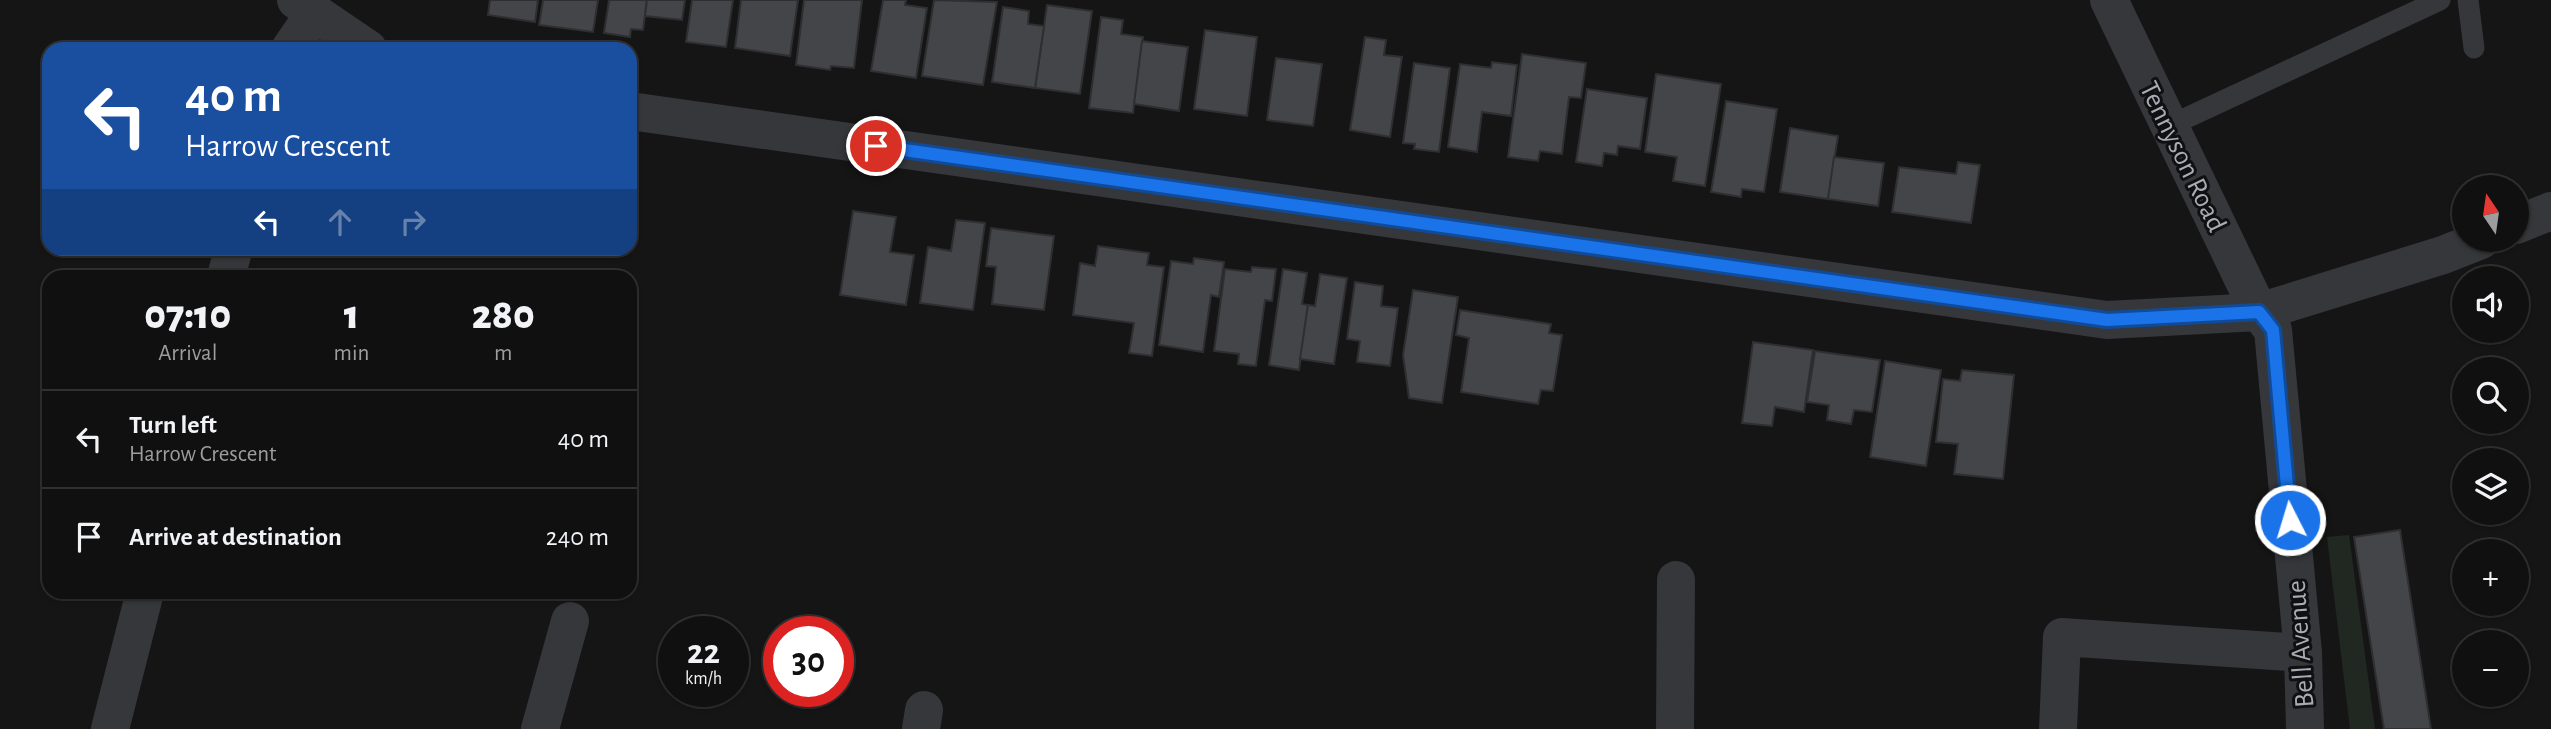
<!DOCTYPE html>
<meta charset="utf-8">
<style>
body{margin:0;font-family:"Alegreya Sans",sans-serif;background:#1e1e1e;color:#f1f3f6;height:100vh;display:flex;flex-direction:column;font-size:26px;white-space:nowrap}
*{box-sizing:border-box;margin:0}
p{font-size:23px;color:#9c9d9f}
.icon{flex:none;width:38px;height:38px;fill:none;stroke:currentColor;stroke-width:2;stroke-linecap:round;stroke-linejoin:round}
.map{position:relative;flex:1;overflow:hidden}
.side{position:absolute;left:42px;top:270px;width:595px;height:329px;display:flex;flex-direction:column;background:#101010;border-radius:21px;box-shadow:0 2px 5px #0004,0 0 0 2px #303030}
.side>*{flex:none}
.hud{position:absolute;left:42px;top:42px;width:595px;height:214px;border-radius:21px;box-shadow:0 2px 5px #0004,0 0 0 2px #303030;background:#1a4fa0;color:#fff;overflow:hidden}
.needle{width:46px;rotate:347deg}
.controls{position:absolute;left:2452px;top:175px;display:grid;gap:14px}
.controls a{display:grid;place-items:center;width:77px;height:77px;border-radius:50%;background:#101010;box-shadow:0 2px 5px #0004,0 0 0 2px #303030;font-size:35px}
.speed{position:absolute;left:658px;top:616px;display:flex;gap:14px;font-size:35px;font-weight:700;text-align:center}
.speed>*{display:grid;place-content:center;width:91px;height:91px;border-radius:50%;background:#101010;box-shadow:0 2px 5px #0004,0 0 0 2px #303030;line-height:1}
.speed small{font-size:18px;font-weight:400}
.speed .limit{border:10px solid #d22;background:#fff;color:#111}
.pin{position:absolute;display:grid;place-items:center;width:60px;height:60px;color:#fff;margin:-30px;border:4px solid #fff;border-radius:50%;box-shadow:0 2px 7px #0007}
.me{position:absolute;width:77px;margin:-38px;rotate:355deg;stroke-linejoin:round;filter:drop-shadow(0 0 5px #0008)}
.turn{display:flex;align-items:center;gap:24px;height:147px;padding:0 28px;font-size:32px}
.turn .icon{width:91px;height:91px;stroke-width:2.5}
.turn b{display:block;font-size:49px;line-height:60px}
.lanes{display:flex;align-items:center;height:66px;padding:0 28px;background:#0003;justify-content:center;gap:35px;direction:ltr}
.lanes .off{opacity:.35}
.eta{display:flex;justify-content:space-evenly;align-items:center;height:119px;text-align:center}
.eta b{font-size:42px;font-weight:800;line-height:49px}
ul{padding:0;list-style:none}
li{display:flex;align-items:center;gap:21px;height:98px;padding:0 28px;border-top:2px solid #303030}
li div{flex:1}
li b{display:block;font-size:26px}
li em{font-style:normal}
.map>svg:first-child{display:block}
.green{fill:#212822}
.building{fill:#444549;stroke:#2f2f32;stroke-width:2}
.lines{fill:none;stroke-linecap:round;stroke-linejoin:round}
.lane{stroke:#36373b;stroke-width:21}
.street{stroke:#36373b;stroke-width:38}
.route-casing{stroke:#114b97;stroke-width:18}
.route{stroke:#1a73e8;stroke-width:12}
.labels{text-anchor:middle;stroke-width:6;stroke-linejoin:round;paint-order:stroke}
.street-label{font-size:28px;fill:#a8acb5;stroke:#101011}
</style>
<div class="map">
<svg width="2551" height="729" viewBox="0 0 2551 729">
<rect width="100%" height="100%" fill="#151516"/>
<!-- green -->
<path class="green" d="M2349 535 2375 729H2350L2327 537Z"/>
<!-- building -->
<g class="building">
<path d="M490 0H538L535 22 488 15Z"/>
<path d="M543 0H598L593 32 539 25Z"/>
<path d="M609 0H647L643 30 631 29 630 37 604 33Z"/>
<path d="M647 0H685L682 20 645 16Z"/>
<path d="M692 0H733L726 47 686 42Z"/>
<path d="M741 0H798L790 56 735 48Z"/>
<path d="M804 0H862L854 68 831 66 830 70 796 65Z"/>
<path d="M883 0H906L905 5 927 8 916 78 871 71Z"/>
<path d="M934 0 997 2 983 85 922 76Z"/>
<path d="M1047 5 1092 11 1080 94 1035 88Z"/>
<path d="M1003 7 1029 11 1028 24 1044 26 1035 88 992 82Z"/>
<path d="M1101 17 1123 20 1121 34 1143 37 1133 113 1089 108Z"/>
<path d="M1205 30 1257 37 1247 116 1194 109Z"/>
<path d="M1365 37 1386 40 1384 55 1402 57 1390 137 1350 130Z"/>
<path d="M1142 41 1188 47 1179 111 1134 104Z"/>
<path d="M1522 54 1586 63 1581 98 1569 97 1562 154 1540 151 1538 161 1508 157Z"/>
<path d="M1276 58 1322 64 1313 126 1267 120Z"/>
<path d="M1492 62 1517 65 1511 116 1482 112 1477 152 1448 147 1460 64 1491 68Z"/>
<path d="M1414 63 1450 68 1439 152 1414 149 1415 144 1403 143Z"/>
<path d="M1656 74 1721 84 1705 186 1673 181 1677 157 1645 152Z"/>
<path d="M1587 89 1647 98 1640 149 1618 146 1617 155 1604 153 1602 166 1576 162Z"/>
<path d="M1726 101 1777 109 1764 192 1742 189 1741 197 1711 192Z"/>
<path d="M1790 128 1838 136 1828 199 1780 192Z"/>
<path d="M1834 157 1884 163 1878 206 1828 199Z"/>
<path d="M1958 162 1980 165 1971 223 1892 212 1899 167 1956 174Z"/>
<path d="M853 211 896 217 890 252 914 255 906 305 840 295Z"/>
<path d="M956 220 985 223 973 310 920 303 928 247 951 251Z"/>
<path d="M991 228 1054 236 1044 310 992 304 996 267 986 266Z"/>
<path d="M1098 246 1149 253 1147 265 1164 267 1152 356 1129 353 1134 323 1073 315 1080 263 1095 266Z"/>
<path d="M1194 258 1224 262 1219 297 1211 295 1203 352 1159 345 1171 261 1193 264Z"/>
<path d="M1252 267 1276 269 1272 301 1265 300 1256 366 1238 364 1239 354 1214 351 1225 269 1251 272Z"/>
<path d="M1283 269 1307 273 1302 304 1308 305 1299 370 1269 365Z"/>
<path d="M1320 274 1347 278 1334 364 1300 359 1308 305 1315 306Z"/>
<path d="M1355 282 1383 286 1381 306 1398 308 1390 366 1357 362 1360 341 1347 339Z"/>
<path d="M1413 290 1458 297 1442 403 1409 398 1403 355Z"/>
<path d="M1460 310 1551 324 1549 333 1562 335 1553 391 1541 390 1538 404 1461 392 1469 338 1456 335Z"/>
<path d="M1753 342 1813 350 1804 412 1775 407 1772 426 1742 423Z"/>
<path d="M1815 351 1880 360 1872 412 1854 410 1851 424 1827 420 1829 405 1807 402Z"/>
<path d="M1885 361 1941 370 1926 466 1870 457Z"/>
<path d="M1962 370 2014 375 2003 479 1954 474 1958 444 1936 442 1943 379 1960 381Z"/>
<path d="M2400 530 2431 729H2384L2354 537Z"/>
</g>
<g class="lines">
<!-- lane -->
<g class="lane">
<path d="M2468 0 2474 48"/>
<path d="M2169 126 2440 0"/>
</g>
<!-- street -->
<g class="street">
<path d="M296 0 368 49"/>
<path d="M2109 0 2259 312 2273 330 2303 653 2305 729"/>
<path d="M290 49 314 14"/>
<path d="M630 111 2107 320 2259 312 2443 255 2481 240"/>
<path d="M2516 225 2551 211"/>
<path d="M226 276 234 248"/>
<path d="M110 729 145 592"/>
<path d="M540 729 570 621"/>
<path d="M921 729 924 710"/>
<path d="M1675 729 1676 580"/>
<path d="M2058 729 2062 637 2303 653"/>
</g>
</g>
<g class="lines">
<defs>
<path id="route" d="M876 146 2107 320 2259 312 2273 330 2290 520"/>
</defs>
<!-- route casing -->
<use href="#route" class="route-casing"/>
<!-- route -->
<use href="#route" class="route"/>
</g>
<g class="labels">
<!-- street labels -->
<g class="street-label">
<text transform="translate(2184 156) rotate(64)" y="10">Tennyson Road</text>
<text transform="translate(2299 644) rotate(-94)" y="10">Bell Avenue</text>
</g>
</g>
</svg>
<div class="controls">
<a><svg class="needle" viewBox="-14 -14 28 28"><path d="M0-13l5 13h-10z" fill="#e53935"/><path d="M0 13l5-13h-10z" fill="#9c9d9f"/></svg></a>
<a><svg class="icon" aria-label="sound" viewBox="0 0 24 24"><path d="M4 9h4l5-4v14l-5-4H4zM17 9q2 3 0 6"/></svg></a>
<a><svg class="icon" aria-label="search" viewBox="0 0 24 24"><circle cx="10" cy="10" r="6"/><path d="M15 15l6 6"/></svg></a>
<a><svg class="icon" aria-label="layers" viewBox="0 0 24 24"><path d="M12 4l9 5-9 5-9-5zM3 14l9 5 9-5"/></svg></a>
<a>+</a>
<a>−</a>
</div>
<div class="speed"><div>22<small>km/h</small></div><div class="limit">30</div></div>
<div class="pin" style="left:876px;top:146px;background:#d93025"><svg class="icon" aria-label="arrive" viewBox="0 0 24 24"><path d="M6 21V4h12l-3 4 3 4H6"/></svg></div>
<svg class="me" style="left:2290px;top:520px" viewBox="-20 -20 40 40"><circle r="17" fill="#1a73e8" stroke="#fff" stroke-width="3"/><path d="M0-11L8 9 0 5-8 9z" fill="#fff"/></svg>
<div class="hud">
<div class="turn"><svg class="icon" aria-label="left" viewBox="0 0 24 24"><path d="M17 20v-9H6M10 6l-5 5 5 5"/></svg><div><b>40 m</b>Harrow Crescent</div></div>
<div class="lanes"><svg class="icon" aria-label="left" viewBox="0 0 24 24"><path d="M17 20v-9H6M10 6l-5 5 5 5"/></svg><svg class="icon off" aria-label="ahead" viewBox="0 0 24 24"><path d="M12 20V5M6 11l6-6 6 6"/></svg><svg class="icon off" aria-label="right" viewBox="0 0 24 24"><path d="M7 20v-9h11M14 6l5 5-5 5"/></svg></div>
</div>
<section class="side">
<div class="eta">
<div><b>07:10</b><p>Arrival</p></div>
<div><b>1</b><p>min</p></div>
<div><b>280</b><p>m</p></div>
</div>
<ul>
<li><svg class="icon" aria-label="left" viewBox="0 0 24 24"><path d="M17 20v-9H6M10 6l-5 5 5 5"/></svg><div><b>Turn left</b><p>Harrow Crescent</p></div><em>40 m</em></li>
<li><svg class="icon" aria-label="arrive" viewBox="0 0 24 24"><path d="M6 21V4h12l-3 4 3 4H6"/></svg><div><b>Arrive at destination</b></div><em>240 m</em></li>
</ul>
</section>
</div>
